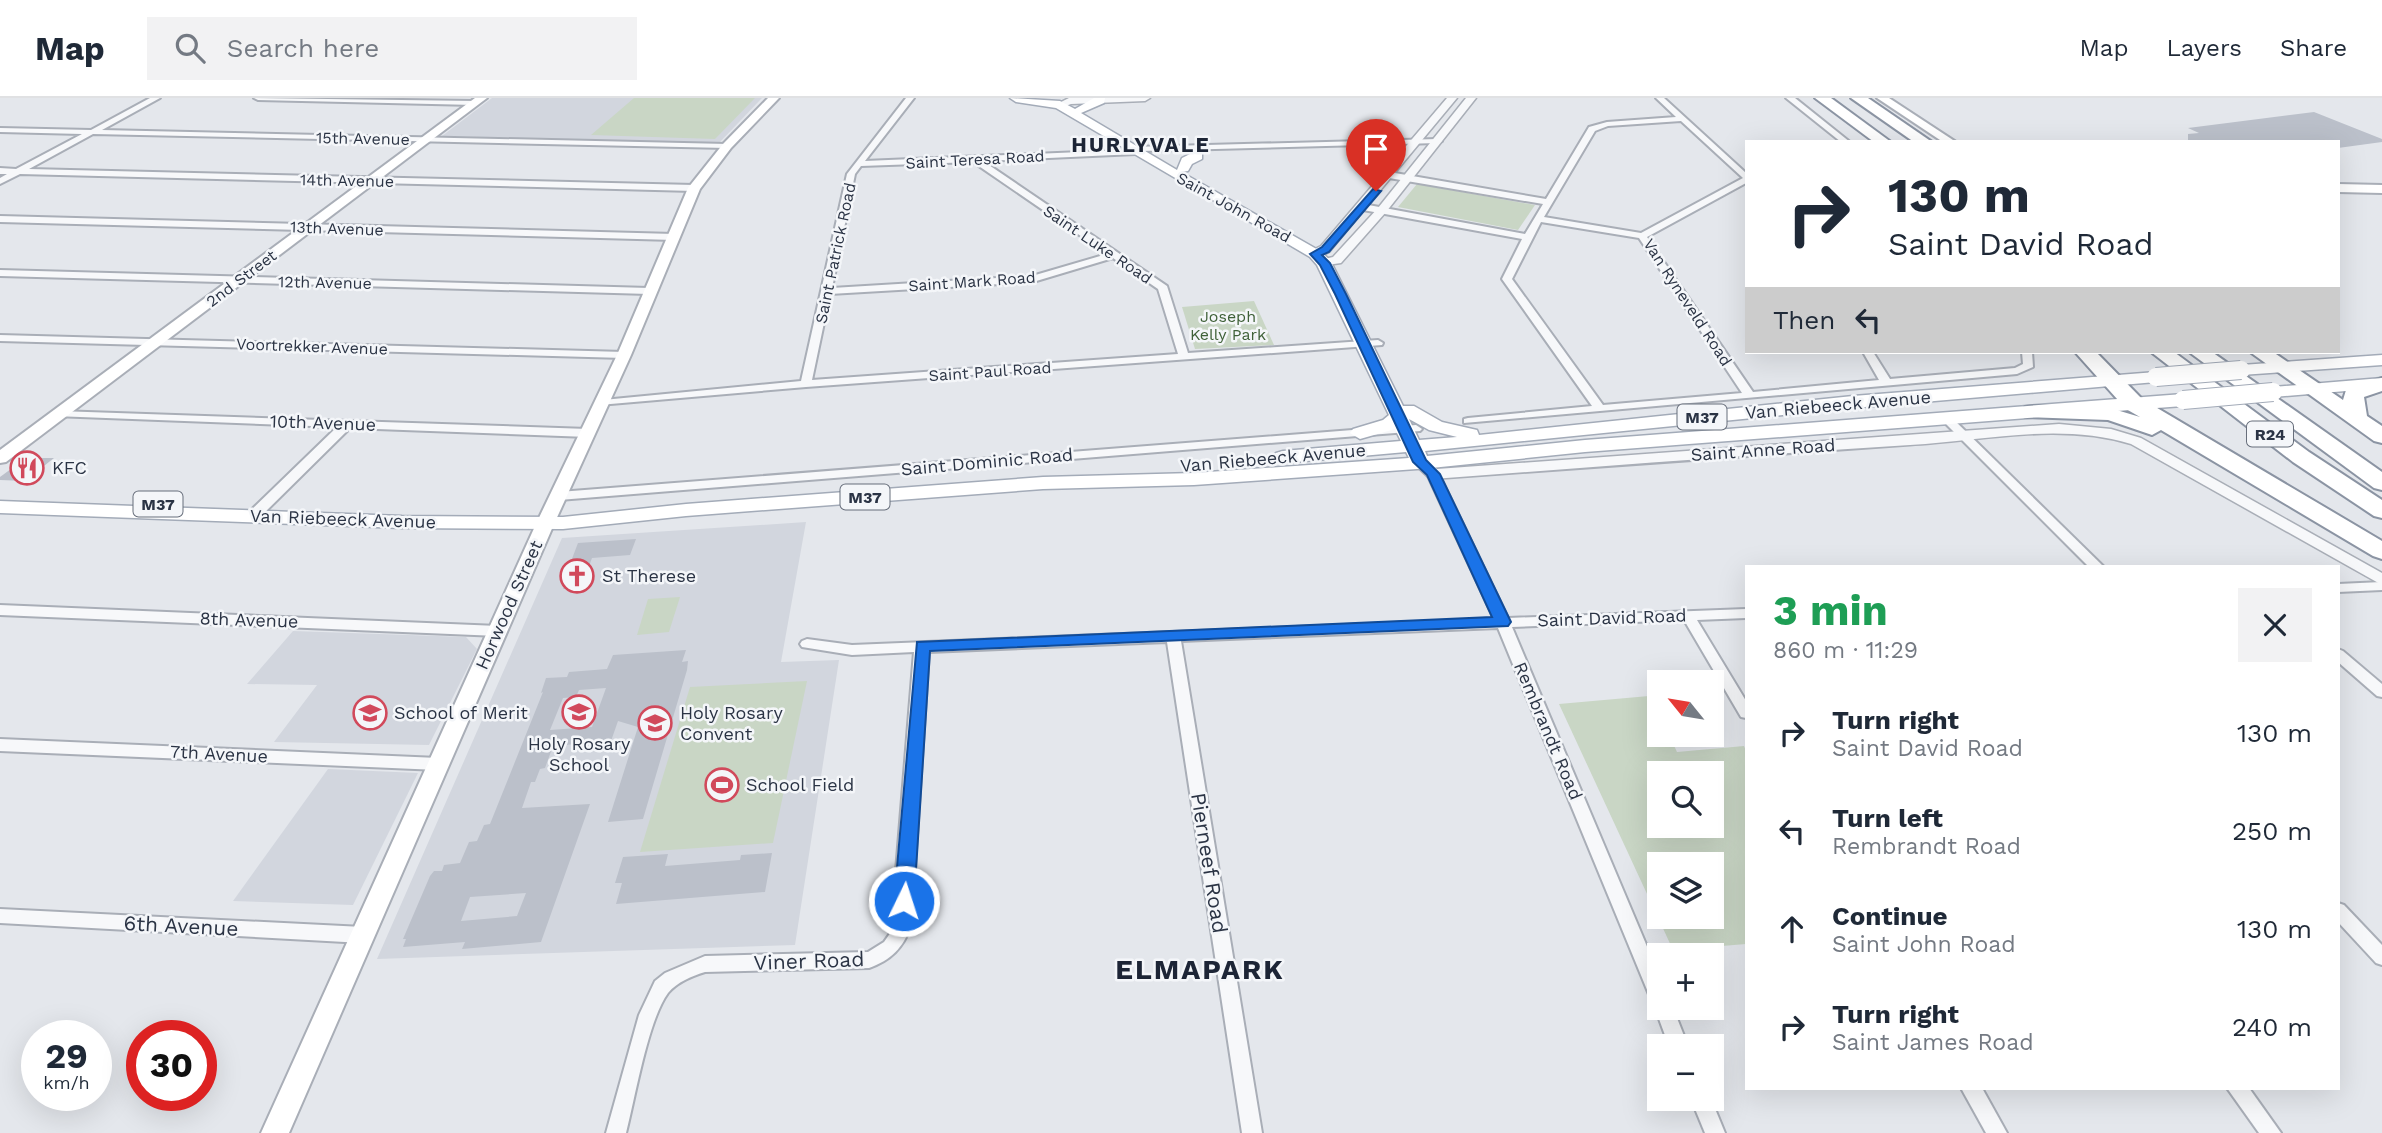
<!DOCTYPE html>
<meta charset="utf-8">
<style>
body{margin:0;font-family:"Work Sans",sans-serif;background:#f2f2f3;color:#1f2937;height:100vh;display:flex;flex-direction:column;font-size:26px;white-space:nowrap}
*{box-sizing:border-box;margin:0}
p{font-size:23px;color:#747a83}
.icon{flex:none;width:38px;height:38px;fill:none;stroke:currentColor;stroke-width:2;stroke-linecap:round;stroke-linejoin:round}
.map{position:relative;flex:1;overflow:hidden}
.side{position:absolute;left:1745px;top:467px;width:595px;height:525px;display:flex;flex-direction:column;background:#fff;border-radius:0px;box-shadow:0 7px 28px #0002}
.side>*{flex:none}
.top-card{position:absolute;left:1745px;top:42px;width:595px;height:214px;border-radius:0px;box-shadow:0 7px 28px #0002;background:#fff;color:#1f2937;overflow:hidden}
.needle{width:46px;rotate:300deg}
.buttons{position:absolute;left:1647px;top:572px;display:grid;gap:14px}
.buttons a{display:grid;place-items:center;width:77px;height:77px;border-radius:0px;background:#fff;box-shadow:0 7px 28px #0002;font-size:35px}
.speed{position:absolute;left:21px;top:922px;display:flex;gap:14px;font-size:35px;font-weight:700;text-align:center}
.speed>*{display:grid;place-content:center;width:91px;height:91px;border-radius:50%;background:#fff;box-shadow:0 7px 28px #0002;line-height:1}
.speed small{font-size:18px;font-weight:400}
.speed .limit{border:10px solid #d22;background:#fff;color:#111}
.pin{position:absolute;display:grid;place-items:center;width:60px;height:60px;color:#fff;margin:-72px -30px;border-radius:50% 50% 50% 0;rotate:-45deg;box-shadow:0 0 7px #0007}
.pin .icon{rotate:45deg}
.me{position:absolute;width:77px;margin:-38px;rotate:4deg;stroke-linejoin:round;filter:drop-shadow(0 0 5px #0008)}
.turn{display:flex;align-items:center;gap:24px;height:147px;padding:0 28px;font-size:32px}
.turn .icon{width:91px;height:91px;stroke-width:2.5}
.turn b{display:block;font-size:49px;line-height:60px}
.then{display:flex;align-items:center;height:66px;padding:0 28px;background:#0003;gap:14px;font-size:26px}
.round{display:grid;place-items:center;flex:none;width:74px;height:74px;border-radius:0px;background:#f2f2f3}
.overview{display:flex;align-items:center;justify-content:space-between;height:119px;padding:0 28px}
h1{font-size:42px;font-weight:700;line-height:52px;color:#1e9e55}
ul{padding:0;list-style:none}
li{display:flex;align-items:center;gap:21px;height:98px;padding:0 28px}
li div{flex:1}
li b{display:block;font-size:26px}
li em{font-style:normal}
header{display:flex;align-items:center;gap:42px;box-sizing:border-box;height:98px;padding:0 35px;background:#fff;border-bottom:2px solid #e0e1e3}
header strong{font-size:33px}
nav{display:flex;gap:38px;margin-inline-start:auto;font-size:24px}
.search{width:490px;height:63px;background:#f2f2f3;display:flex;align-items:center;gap:18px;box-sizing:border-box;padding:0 24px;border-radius:0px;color:#747a83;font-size:26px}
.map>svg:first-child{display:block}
.built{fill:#d2d6de}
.green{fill:#c9d6c5;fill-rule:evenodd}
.building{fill:#bbc0ca;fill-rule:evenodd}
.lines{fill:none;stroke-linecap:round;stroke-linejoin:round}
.minor-casing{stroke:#a9aeb7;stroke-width:4}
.tertiary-casing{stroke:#a9aeb7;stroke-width:3}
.secondary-casing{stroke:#a9aeb7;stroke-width:4}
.primary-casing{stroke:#a3abb8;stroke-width:3}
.motorway-casing{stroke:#8b94a3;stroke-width:4}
.minor{fill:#f7f8fa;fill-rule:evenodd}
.tertiary{fill:#f7f8fa;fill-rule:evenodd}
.secondary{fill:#fff;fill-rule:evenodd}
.primary{fill:#fff;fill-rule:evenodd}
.motorway{fill:#fff;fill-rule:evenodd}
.primary-bridge-casing{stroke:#a3abb8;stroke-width:20;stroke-linecap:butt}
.primary-bridge{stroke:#fff;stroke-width:18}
.route{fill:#1a73e8;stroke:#114b97;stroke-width:2}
.labels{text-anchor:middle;stroke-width:5;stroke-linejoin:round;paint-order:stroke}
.far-street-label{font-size:16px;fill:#2b3445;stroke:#f4f6f9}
.far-park-label{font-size:16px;fill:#3f6138;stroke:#f4f6f9}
.shield{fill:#f4f6f9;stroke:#676e7b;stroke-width:2}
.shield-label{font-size:16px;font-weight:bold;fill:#2b3445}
.street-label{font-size:18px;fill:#2b3445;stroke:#f4f6f9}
.poi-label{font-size:18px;fill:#2b3445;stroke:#f4f6f9;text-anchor:start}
.far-district-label{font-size:21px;font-weight:bold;letter-spacing:2px;fill:#1d2536;stroke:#f4f6f9}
.near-street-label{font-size:21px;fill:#2b3445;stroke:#f4f6f9}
.near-district-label{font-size:28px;font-weight:bold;letter-spacing:2px;fill:#1d2536;stroke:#f4f6f9}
</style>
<header>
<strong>Map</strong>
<div class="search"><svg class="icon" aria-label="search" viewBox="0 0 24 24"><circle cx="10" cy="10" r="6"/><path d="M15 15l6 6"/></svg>Search here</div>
<nav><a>Map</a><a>Layers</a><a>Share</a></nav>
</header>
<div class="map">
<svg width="2382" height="1035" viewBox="0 0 2382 1035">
<rect width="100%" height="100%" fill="#e4e7ec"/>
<!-- built -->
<g class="built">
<path d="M492 0H762L719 45 442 38Z"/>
<path d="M806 424 781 564 839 562 795 847 377 861 562 440Z"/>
<path d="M293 533 466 539 477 551 429 647 274 644 317 587 247 586Z"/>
<path d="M328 671 418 675 353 807 233 803Z"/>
</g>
<!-- green -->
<g class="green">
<path d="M634 0H755L715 41 591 37Z"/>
<path d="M1417 86 1535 107 1518 132 1398 109Z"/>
<path d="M1254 203 1274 247 1195 251 1182 209Z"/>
<path d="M680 499 669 534 637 537 648 501Z"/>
<path d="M807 583 773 745 640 754 690 589Z"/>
<path d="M1649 598 1659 618V637H1669L1677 654 1744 648 1746 653V846L1673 852 1559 606ZM1659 676H1712V728H1659ZM1712 766V819H1659V766Z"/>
</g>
<!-- building -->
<g class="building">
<path d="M2314 14 2382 41V44L2338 50V44H2188V36L2199 35 2188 30Z"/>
<path d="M26 360H54L25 383 0 382V379Z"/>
<path d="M636 441 630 457 592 460 581 490 563 491 574 465 570 466 578 445Z"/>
<path d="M686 552 682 564 688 563 687 572 643 721 608 724 638 629 618 623 611 643 553 648 545 670 540 671 535 684H531L522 710 590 706 541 844 462 851 465 844 403 849 406 841H403L430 778 434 773H442L444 767 460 765 469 744 477 743 484 727 490 726 543 594 541 595 546 580 567 579 569 574 607 571 613 557ZM606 590 592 629 550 632 563 600 576 599 579 592ZM526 795 517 818 461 823 470 799Z"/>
<path d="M772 755 765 794 616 806 622 785H615L623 759 668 756 665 768 740 762 741 757Z"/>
</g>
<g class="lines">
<defs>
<g id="minor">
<path d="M150 0H160L102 32 727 46 731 48 727 50 93 36 29 71 694 87 698 90 694 93 20 76 0 86V80L7 76H0V70L16 71 82 36 0 34V30L91 32Z"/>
<path d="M254 0 475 3 479 5 475 7 258 2Z"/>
<path d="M906 0H914L865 63 1128 52 1132 49 1438 41 1442 43 1438 45 1140 53 1136 56 983 63 1167 188 1188 255 1378 242 1383 245 1382 247 806 289 599 307 597 305 603 302 801 283 847 76ZM973 64 1107 156 1032 178 832 190 855 76 861 68ZM1113 160 1158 191 1178 256 812 282 830 196 1033 184Z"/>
<path d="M1656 0H1664L1746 75V85L1647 139 1753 294 1879 282 1863 254H1873L1890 281 2015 270 2023 266 2022 254H2032L2033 269 2017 276 1464 325V321L1468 320 1592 308 1502 181 1522 141 1363 112 1359 109 1363 106 1525 136 1543 106 1389 80 1385 77 1389 74 1546 101 1589 29 1607 24 1676 19ZM1681 23 1743 80 1641 135 1544 119 1595 33 1608 28ZM1541 124 1639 140 1742 295 1603 307 1512 181Z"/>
<path d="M1786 0H1795L1850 44H1841Z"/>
<path d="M0 118 674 136 679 139 674 142 0 124Z"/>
<path d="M0 172 649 190 654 193 649 196 0 178Z"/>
<path d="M0 237 624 254 629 257 624 260 0 243Z"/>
<path d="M58 313 588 331 594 335 588 339 350 330 258 421 253 422 247 418 248 415 337 329 54 318V314Z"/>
<path d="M1946 317 1950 318 2104 469H2089L1940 320Z"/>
<path d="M1416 327 1422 331 1420 333 559 402 553 398 559 394Z"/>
<path d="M1433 372 1439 376 1508 520 1746 511V520L1697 522 1746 603V620L1741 619 1684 522 1512 529 1659 877V910H1673L1688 948H1669L1655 910 1656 906 1652 905 1650 899 1498 530 1181 543 1262 1035H1242L1167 544 929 554 911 828C903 850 891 862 869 870L705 874C692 878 677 884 668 895 648 922 635 1000 626 1035H606L639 917 655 883 665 875 705 858 868 854 884 844 891 834 914 554 852 557 802 549 800 546 802 543 807 541 852 547 1494 521 1427 376Z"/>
<path d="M2382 484V492L2338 494V486Z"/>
<path d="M0 507 498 528 505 533 498 538 0 517Z"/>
<path d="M2338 551 2343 553 2382 586V599L2377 598 2338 564Z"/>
<path d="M0 641 438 660 444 662 446 666 444 670 438 672 0 653Z"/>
<path d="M2338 805 2344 807 2382 847V867L2376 865 2338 824Z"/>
<path d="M0 811 363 829 369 832 372 837 369 842 363 845 0 825Z"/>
<path d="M1961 990H1982L2007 1035H1986Z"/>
<path d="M2227 990H2249L2281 1035H2259Z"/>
<path d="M1691 1001H1711L1725 1035H1705Z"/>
</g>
<g id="tertiary">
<path d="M1069 0H1150L1145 3 1071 6 1060 10 1055 7Z"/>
<path d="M1447 0H1457L1329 154 1319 159H1311V153L1321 148Z"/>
<path d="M1466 0H1476L1386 114 1341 165 1320 168V162L1333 159 1378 110Z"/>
<path d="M2059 326 2111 331 2141 340 2382 475V487L2131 346C2058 324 1984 343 1910 347 1751 357 1592 369 1433 381L1428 379 1412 364 1415 361H1425L1437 371Z"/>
</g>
<g id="secondary">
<path d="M475 0H487L6 364 0 365V352Z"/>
<path d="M768 0H779L731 50 700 91 631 257 554 426 289 1035H261L536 426 617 257 688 90 723 46Z"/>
<path d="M1877 0H1889L1956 44H1943Z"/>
<path d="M2338 86 2382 87V95L2338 94Z"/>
</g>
<g id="primary">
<path d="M1010 0 1060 3 1075 11 1094 0H1105L1104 5 1081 15 1177 72 1182 60 1192 55H1202V61L1192 66 1188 73 1181 74 1320 153 1330 162 1403 308H1414L1442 324 1477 332 1479 337 1853 298 2156 274 2165 279 2156 284 1853 310 1425 353 1427 358 1585 342 2183 296 2192 302 2183 308 1585 354 1431 370 1194 387 1043 391 686 418 563 431 402 430 0 415V403L402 418 563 419 686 406 1043 379 1194 375 1409 360 1406 354 1283 365 1276 363 1273 359 1276 355 1283 353 1401 343 1395 331 1360 341 1350 335 1353 331 1383 322 1389 317 1317 167 1310 159 1056 10 1016 4ZM1409 321 1429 332 1457 339 1419 342Z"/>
<path d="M2382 257V267L2241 277 2232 272 2241 267Z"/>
<path d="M2382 280V290L2273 299 2264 294 2273 289Z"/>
</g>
<g id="motorway">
<path d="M1815 0H1831L1891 44H1874Z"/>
<path d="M1851 0H1868L1932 44H1914Z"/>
<path d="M2075 254H2096L2142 301 2382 443V461L2373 458 2161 332 2152 337 2108 322 2025 319 2022 314 2025 309 2033 308 2110 310 2140 319 2126 311Z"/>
<path d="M2151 254H2174L2309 354 2382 402V420L2374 418 2293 364Z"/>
<path d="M2189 254H2212L2382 374V392L2374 390Z"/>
<path d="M2250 254H2273L2343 302 2346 292 2382 280V293L2364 299 2367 318 2382 328V345L2374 343Z"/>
</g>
</defs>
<!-- minor casing -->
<use href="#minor" class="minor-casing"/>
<!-- tertiary casing -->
<use href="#tertiary" class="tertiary-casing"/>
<!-- secondary casing -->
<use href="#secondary" class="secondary-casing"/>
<!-- primary casing -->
<use href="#primary" class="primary-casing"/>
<!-- motorway casing -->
<use href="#motorway" class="motorway-casing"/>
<!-- minor -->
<use href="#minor" class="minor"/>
<!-- tertiary -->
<use href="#tertiary" class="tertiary"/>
<!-- secondary -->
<use href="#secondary" class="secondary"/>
<!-- primary -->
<use href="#primary" class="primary"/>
<!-- motorway -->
<use href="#motorway" class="motorway"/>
<defs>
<g id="primary-bridge">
<path d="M2156 279 2241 272"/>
<path d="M2183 302 2273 294"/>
</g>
</defs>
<!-- primary-bridge casing -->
<use href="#primary-bridge" class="primary-bridge-casing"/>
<!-- primary-bridge -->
<use href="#primary-bridge" class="primary-bridge"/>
</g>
<!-- route -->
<path class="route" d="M1373 91 1381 93 1329 154 1322 157 1330 165 1346 196 1426 362 1440 376 1511 524 1508 528 930 553 914 803 911 808 904 811 897 808 894 803 917 544 1492 519 1427 377 1413 364 1335 196 1320 167 1310 156 1322 149Z"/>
<!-- icons -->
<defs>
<symbol id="restaurant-ring" viewBox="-11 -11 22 22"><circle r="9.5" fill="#f4f6f9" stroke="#d1495b" stroke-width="1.5"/><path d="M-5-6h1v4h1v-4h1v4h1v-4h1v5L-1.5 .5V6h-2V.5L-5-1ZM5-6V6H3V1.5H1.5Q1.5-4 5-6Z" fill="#d1495b"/></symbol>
<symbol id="church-ring" viewBox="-11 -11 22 22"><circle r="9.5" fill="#f4f6f9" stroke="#d1495b" stroke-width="1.5"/><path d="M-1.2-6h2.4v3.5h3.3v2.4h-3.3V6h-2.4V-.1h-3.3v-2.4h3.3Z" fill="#d1495b"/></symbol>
<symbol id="school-ring" viewBox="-11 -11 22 22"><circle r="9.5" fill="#f4f6f9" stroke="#d1495b" stroke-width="1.5"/><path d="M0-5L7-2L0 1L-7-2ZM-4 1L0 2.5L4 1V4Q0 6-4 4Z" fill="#d1495b"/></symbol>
<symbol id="stadium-ring" viewBox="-11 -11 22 22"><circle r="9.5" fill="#f4f6f9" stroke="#d1495b" stroke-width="1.5"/><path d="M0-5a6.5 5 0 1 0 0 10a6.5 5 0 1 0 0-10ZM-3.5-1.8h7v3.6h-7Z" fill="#d1495b"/></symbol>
</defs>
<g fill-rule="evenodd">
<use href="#restaurant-ring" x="8" y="351" width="38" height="38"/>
<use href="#church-ring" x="558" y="459" width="38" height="38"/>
<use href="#school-ring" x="560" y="595" width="38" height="38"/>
<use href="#school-ring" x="351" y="596" width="38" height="38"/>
<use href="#school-ring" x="636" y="606" width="38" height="38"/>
<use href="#stadium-ring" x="703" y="668" width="38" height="38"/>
</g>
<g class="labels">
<!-- far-street labels -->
<g class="far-street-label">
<text transform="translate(363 40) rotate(1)" y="6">15th Avenue</text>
<text transform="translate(975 61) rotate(-3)" y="6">Saint Teresa Road</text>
<text transform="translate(347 82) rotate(1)" y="6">14th Avenue</text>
<text transform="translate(1234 109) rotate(29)" y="6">Saint John Road</text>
<text transform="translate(337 130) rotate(2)" y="6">13th Avenue</text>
<text transform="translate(1098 146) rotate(34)" y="6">Saint Luke Road</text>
<text transform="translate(835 155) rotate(-78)" y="6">Saint Patrick Road</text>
<text transform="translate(241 180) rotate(-37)" y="6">2nd Street</text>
<text transform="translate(972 183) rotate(-4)" y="6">Saint Mark Road</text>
<text transform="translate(325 184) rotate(1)" y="6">12th Avenue</text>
<text transform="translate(1688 204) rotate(57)" y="6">Van Ryneveld Road</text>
<text transform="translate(312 248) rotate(2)" y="6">Voortrekker Avenue</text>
<text transform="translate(990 273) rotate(-4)" y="6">Saint Paul Road</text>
</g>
<!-- far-park labels -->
<g class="far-park-label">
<text x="1228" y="224">Joseph<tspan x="1228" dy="18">Kelly Park</tspan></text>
</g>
<!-- shield labels -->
<g class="shield">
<rect x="1677.5" y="306.5" width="49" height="25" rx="5"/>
<rect x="2247" y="323.5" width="46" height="25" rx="5"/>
<rect x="840.5" y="386.5" width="49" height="25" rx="5"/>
<rect x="133.5" y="393.5" width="49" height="25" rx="5"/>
</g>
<g class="shield-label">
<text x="1702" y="325">M37</text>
<text x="2270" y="342">R24</text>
<text x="865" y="405">M37</text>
<text x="158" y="412">M37</text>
</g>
<!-- street labels -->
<g class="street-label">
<text transform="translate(1838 307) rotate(-5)" y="6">Van Riebeeck Avenue</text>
<text transform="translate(323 325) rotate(2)" y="6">10th Avenue</text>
<text transform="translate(1763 352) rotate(-4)" y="6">Saint Anne Road</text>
<text transform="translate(1273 360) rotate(-5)" y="6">Van Riebeeck Avenue</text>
<text transform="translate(987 364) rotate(-5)" y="6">Saint Dominic Road</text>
<text transform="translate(343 421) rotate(2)" y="6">Van Riebeeck Avenue</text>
<text transform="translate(509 507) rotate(-66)" y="6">Horwood Street</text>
<text transform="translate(1612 520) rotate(-2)" y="6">Saint David Road</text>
<text transform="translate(249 522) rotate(2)" y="6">8th Avenue</text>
<text transform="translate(1548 633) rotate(67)" y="6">Rembrandt Road</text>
<text transform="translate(219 656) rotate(3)" y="6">7th Avenue</text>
</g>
<!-- poi labels -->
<g class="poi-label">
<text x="52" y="376">KFC</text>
<text x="602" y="484">St Therese</text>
<text x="394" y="621">School of Merit</text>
<text x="680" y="621">Holy Rosary<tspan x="680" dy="21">Convent</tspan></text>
<text x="579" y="652" text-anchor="middle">Holy Rosary<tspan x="579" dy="21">School</tspan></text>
<text x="746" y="693">School Field</text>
</g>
<!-- far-district labels -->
<g class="far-district-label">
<text x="1141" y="54">HURLYVALE</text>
</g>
<!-- near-street labels -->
<g class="near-street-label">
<text transform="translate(1209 765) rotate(81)" y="7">Pierneef Road</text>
<text transform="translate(181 828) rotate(3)" y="7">6th Avenue</text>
<text transform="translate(809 863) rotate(-2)" y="7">Viner Road</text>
</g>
<!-- near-district labels -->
<g class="near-district-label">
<text x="1200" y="881">ELMAPARK</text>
</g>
</g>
</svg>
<div class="buttons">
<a><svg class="needle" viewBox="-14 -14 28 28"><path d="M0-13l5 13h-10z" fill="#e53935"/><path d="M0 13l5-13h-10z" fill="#747a83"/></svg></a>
<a><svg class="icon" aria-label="search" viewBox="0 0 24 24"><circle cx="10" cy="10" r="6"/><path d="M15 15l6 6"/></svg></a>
<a><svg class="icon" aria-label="layers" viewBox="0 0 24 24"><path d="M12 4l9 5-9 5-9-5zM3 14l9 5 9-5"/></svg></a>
<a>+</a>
<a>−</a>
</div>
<div class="speed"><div>29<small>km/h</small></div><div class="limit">30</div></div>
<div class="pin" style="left:1376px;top:93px;background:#d93025"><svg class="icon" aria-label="arrive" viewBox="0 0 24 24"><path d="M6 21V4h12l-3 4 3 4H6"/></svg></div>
<svg class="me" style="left:904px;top:803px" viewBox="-20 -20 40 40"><circle r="17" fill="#1a73e8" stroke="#fff" stroke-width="3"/><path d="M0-11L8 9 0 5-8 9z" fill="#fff"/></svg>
<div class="top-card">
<div class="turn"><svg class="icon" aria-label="right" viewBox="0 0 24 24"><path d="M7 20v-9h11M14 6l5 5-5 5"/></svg><div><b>130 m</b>Saint David Road</div></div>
<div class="then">Then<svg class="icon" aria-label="left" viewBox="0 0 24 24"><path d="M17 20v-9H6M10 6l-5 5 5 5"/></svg></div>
</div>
<section class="side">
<div class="overview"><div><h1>3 min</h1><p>860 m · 11:29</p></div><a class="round"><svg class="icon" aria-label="close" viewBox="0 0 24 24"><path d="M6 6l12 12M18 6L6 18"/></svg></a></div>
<ul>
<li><svg class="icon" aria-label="right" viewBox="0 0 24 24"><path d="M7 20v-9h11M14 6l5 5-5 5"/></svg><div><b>Turn right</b><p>Saint David Road</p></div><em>130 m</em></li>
<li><svg class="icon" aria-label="left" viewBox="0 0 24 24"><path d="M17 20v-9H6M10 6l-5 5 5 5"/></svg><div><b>Turn left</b><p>Rembrandt Road</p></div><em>250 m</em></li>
<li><svg class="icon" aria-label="ahead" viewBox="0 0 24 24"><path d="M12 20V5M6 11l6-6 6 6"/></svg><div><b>Continue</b><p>Saint John Road</p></div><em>130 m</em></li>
<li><svg class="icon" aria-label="right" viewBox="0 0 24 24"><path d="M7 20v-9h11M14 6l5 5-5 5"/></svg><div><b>Turn right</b><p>Saint James Road</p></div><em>240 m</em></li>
</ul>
</section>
</div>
